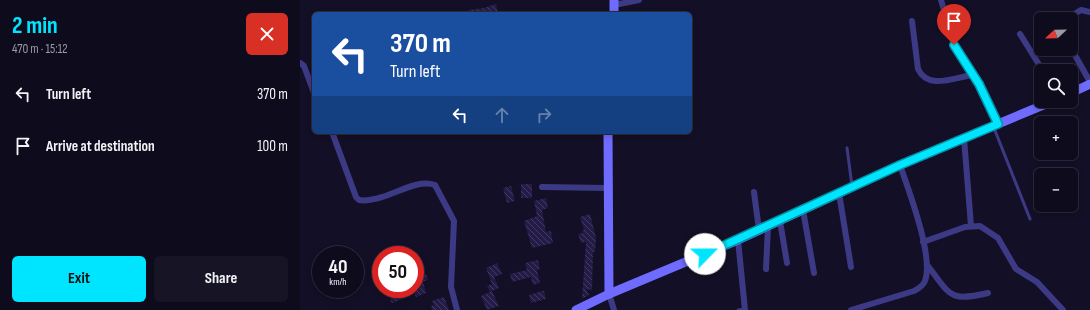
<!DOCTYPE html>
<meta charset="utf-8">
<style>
body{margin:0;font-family:"Sofia Sans Condensed",sans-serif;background:#171425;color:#f1f3f6;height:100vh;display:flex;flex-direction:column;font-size:15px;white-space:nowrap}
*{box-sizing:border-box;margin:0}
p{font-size:13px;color:#9b9ba3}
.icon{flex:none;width:22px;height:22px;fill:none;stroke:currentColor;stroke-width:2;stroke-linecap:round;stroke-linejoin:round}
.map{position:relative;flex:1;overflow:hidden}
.details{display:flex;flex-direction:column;background:#0e0b1c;width:300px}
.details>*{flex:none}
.banner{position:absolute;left:12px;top:12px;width:380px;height:122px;border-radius:6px;box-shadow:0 2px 6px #0003,0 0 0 1px #2e2b3b;background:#1a4fa0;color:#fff;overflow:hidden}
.needle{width:26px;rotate:248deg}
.tools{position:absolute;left:734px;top:12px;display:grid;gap:8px}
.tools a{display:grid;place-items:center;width:44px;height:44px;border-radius:6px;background:#0e0b1c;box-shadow:0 2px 6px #0003,0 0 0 1px #2e2b3b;font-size:20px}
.speed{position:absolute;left:12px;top:246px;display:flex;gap:8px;font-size:20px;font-weight:700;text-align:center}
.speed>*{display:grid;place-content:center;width:52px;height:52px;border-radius:50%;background:#0e0b1c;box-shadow:0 2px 6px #0003,0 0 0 1px #2e2b3b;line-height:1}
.speed small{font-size:10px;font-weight:400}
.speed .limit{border:6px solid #d22;background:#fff;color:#111}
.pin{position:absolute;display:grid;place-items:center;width:34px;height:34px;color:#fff;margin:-41px -17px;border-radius:50% 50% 50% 0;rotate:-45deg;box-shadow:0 0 4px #0007}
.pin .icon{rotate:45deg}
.me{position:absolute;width:44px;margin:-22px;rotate:67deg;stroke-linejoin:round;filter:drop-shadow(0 0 3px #0008)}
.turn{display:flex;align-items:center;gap:14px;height:84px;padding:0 12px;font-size:18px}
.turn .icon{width:52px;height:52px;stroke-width:2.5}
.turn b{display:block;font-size:28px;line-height:34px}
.lanes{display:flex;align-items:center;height:38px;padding:0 12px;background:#0003;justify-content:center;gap:20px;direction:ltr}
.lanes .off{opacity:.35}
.round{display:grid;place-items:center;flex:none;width:42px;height:42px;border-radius:6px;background:#171425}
.summary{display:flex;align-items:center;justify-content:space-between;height:68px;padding:0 12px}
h1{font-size:24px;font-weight:700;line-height:30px;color:#00e5ff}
.action{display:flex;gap:8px;margin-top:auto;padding:8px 12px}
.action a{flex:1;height:46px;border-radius:6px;background:#00e5ff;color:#111;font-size:16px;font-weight:700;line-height:46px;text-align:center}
.action a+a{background:#171425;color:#f1f3f6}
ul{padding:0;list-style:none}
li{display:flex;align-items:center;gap:12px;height:52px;padding:0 12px}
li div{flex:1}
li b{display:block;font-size:15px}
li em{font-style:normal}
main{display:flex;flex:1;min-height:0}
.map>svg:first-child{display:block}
.building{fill:url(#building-back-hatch)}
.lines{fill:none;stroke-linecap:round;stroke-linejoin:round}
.lane{stroke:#3d3a85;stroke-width:3}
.street{stroke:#3d3a85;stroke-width:6}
.secondary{stroke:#6f6bff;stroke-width:9}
.route-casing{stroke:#0095a6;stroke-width:10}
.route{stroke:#00e5ff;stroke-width:7}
</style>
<main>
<section class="details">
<div class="summary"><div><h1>2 min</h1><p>470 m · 15:12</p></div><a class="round" style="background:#d93025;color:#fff"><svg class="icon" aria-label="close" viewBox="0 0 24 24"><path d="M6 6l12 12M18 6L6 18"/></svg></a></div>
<ul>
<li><svg class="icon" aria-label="left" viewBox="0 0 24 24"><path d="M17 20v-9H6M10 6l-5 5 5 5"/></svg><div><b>Turn left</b></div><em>370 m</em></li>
<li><svg class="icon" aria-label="arrive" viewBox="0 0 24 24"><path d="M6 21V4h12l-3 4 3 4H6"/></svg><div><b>Arrive at destination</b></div><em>100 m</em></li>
</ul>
<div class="action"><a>Exit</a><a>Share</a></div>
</section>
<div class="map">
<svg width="790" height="310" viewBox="0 0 790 310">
<defs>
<pattern id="building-back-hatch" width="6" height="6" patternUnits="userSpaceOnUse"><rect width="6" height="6" fill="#241b47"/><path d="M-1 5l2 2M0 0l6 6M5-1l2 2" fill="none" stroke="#433b63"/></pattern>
</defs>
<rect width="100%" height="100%" fill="#130f26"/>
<!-- building -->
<g class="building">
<path d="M196 4 198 12 190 14H168V10L184 8Z"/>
<rect x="221" y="184" width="11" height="14"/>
<path d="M211 186 215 201 207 203 203 188Z"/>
<path d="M246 198 248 208 242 210 246 232 251 231 253 243 232 248 224 221 237 216 234 201Z"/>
<path d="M290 214 296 238 295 252H293L292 290 286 289 289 295 282 299 286 242 281 243 278 234 283 233 282 230H284L280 217Z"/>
<path d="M238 260 240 269 237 270 240 283 233 285 231 277 212 282 210 274 227 270 225 263Z"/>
<path d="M197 263 202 274 194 277 199 288 190 292 187 286 192 284 186 268Z"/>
<path d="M126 274 128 280 123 282 126 293 116 297 113 290 100 295 102 299 93 303 91 302 90 294 101 289H115V277Z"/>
<path d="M192 291 199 306 187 310 181 296Z"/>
<path d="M242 291H244L246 299 231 303 229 295Z"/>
<path d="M144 297 149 310H132L131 306 134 305 132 301Z"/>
</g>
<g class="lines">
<!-- lane -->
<g class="lane">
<path d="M694 128 730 219"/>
<path d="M547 148 552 186"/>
<path d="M438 310 445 309"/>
</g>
<!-- street -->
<g class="street">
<path d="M641 0 654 45 679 84 698 124"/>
<path d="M314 5 339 0"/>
<path d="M766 19 781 10 790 12"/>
<path d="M612 21 618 69C628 90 653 78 672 75"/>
<path d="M720 34 743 71"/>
<path d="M771 48 790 82"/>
<path d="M0 63 4 66 14 93"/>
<path d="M32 132 56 197 59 200C84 204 113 177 135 185L154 221 151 287 157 310"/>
<path d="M664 138 671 226"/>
<path d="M242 187 308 188"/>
<path d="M454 192 459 230"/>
<path d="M539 193 551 267"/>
<path d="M503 210 514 273"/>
<path d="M480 221 487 263"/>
<path d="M438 240 445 310"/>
<path d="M623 242 665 227 680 226 698 238 716 269 737 282 763 310"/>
<path d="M628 266C651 296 649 302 688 293"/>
<path d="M466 269 468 226"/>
<path d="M309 294 314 310"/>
<path d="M551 310 614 291C618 289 623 286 625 281 634 257 609 191 600 165"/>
</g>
<!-- secondary -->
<g class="secondary">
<path d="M314 14V0"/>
<path d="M771 93 790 84"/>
<path d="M308 132 309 294"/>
<path d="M276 310 309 294 438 240 600 165 753 101"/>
</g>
</g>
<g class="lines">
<defs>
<path id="route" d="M405 254 600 165 698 124 679 84 654 45"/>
</defs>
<!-- route casing -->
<use href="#route" class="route-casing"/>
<!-- route -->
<use href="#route" class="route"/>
</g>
</svg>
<div class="tools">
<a><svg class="needle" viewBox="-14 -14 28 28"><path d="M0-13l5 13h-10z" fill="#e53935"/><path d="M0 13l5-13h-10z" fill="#9b9ba3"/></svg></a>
<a><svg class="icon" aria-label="search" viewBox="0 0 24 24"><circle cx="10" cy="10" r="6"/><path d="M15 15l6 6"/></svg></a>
<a>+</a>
<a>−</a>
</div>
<div class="speed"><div>40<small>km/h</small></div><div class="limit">50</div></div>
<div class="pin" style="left:654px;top:45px;background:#d93025"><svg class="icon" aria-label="arrive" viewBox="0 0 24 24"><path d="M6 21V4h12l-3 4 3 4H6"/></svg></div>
<svg class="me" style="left:405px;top:254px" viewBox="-20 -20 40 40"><circle r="19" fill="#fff"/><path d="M0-13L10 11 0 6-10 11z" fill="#00e5ff"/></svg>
<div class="banner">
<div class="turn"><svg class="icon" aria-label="left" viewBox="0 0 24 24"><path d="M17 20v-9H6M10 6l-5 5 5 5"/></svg><div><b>370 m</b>Turn left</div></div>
<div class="lanes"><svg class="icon" aria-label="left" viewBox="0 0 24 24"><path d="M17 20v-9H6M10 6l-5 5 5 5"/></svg><svg class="icon off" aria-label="ahead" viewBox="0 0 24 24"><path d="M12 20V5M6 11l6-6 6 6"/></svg><svg class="icon off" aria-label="right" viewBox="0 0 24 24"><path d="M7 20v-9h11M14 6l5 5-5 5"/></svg></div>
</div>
</div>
</main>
